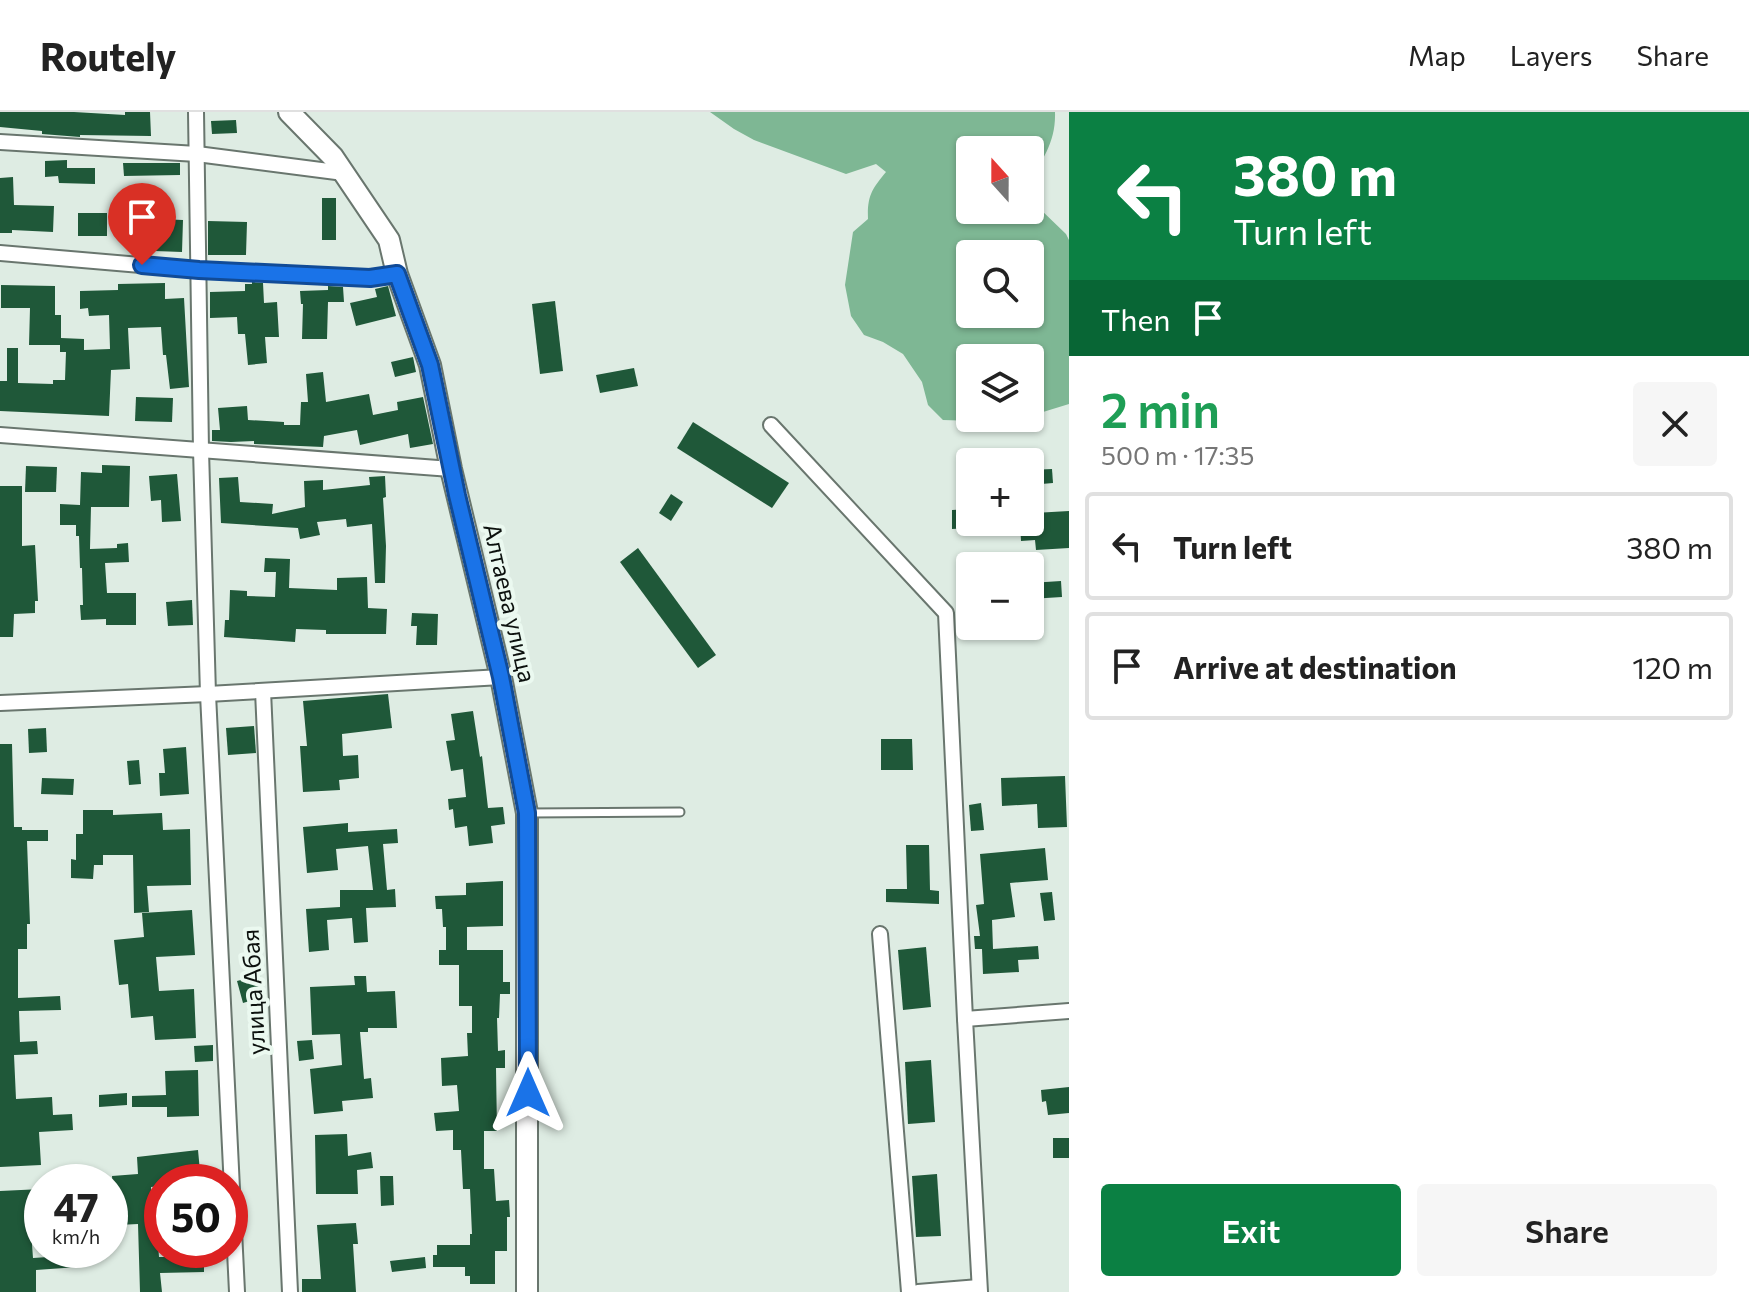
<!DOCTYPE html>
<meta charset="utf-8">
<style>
body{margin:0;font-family:Commissioner,sans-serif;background:#f6f6f6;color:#222;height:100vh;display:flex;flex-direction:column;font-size:30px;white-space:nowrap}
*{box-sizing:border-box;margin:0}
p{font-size:26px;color:#767676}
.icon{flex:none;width:44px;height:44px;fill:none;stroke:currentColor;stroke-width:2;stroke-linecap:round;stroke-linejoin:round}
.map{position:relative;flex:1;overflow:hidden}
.drawer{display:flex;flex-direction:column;background:#fff;width:680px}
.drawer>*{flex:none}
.guide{background:#0b8043;color:#fff;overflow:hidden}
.needle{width:52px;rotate:339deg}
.controls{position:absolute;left:956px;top:24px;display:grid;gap:16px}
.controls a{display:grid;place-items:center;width:88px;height:88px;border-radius:8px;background:#fff;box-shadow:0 2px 6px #0004;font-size:40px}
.speed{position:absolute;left:24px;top:1052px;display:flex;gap:16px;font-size:40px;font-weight:700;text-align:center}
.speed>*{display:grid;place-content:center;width:104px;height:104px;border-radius:50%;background:#fff;box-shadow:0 2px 6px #0004;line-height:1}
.speed small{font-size:20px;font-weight:400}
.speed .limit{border:12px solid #d22;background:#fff;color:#111}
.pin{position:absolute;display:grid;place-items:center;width:68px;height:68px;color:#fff;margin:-82px -34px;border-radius:50% 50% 50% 0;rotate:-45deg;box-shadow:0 0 8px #0007}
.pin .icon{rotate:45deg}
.me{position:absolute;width:88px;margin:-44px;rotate:0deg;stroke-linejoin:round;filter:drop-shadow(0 0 6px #0008)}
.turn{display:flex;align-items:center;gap:28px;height:168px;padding:0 32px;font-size:36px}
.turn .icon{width:104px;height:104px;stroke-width:2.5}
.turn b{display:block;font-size:56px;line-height:68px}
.then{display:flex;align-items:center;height:76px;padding:0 32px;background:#0003;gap:16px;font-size:30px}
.round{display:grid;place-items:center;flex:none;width:84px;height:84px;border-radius:8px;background:#f6f6f6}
.overview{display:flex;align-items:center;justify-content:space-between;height:136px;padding:0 32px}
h1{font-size:48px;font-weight:600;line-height:60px;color:#1e9e55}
.button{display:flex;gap:16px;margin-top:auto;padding:16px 32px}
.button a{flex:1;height:92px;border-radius:8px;background:#0b8043;color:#fff;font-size:32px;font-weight:600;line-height:92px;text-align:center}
.button a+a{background:#f6f6f6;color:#222}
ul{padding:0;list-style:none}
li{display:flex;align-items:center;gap:24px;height:108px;margin:0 16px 12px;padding:0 16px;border:4px solid #e0e0e0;border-radius:8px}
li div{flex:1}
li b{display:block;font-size:30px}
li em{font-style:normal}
header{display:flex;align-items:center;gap:48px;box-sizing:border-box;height:112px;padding:0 40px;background:#fff;border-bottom:2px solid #e0e0e0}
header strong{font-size:38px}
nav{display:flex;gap:44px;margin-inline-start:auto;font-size:28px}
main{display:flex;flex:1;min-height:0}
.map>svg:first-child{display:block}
.water{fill:#7eb794;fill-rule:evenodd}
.building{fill:#1f5839}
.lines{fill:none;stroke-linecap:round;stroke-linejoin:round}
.service-casing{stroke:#69766e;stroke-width:11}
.minor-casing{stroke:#69766e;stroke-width:18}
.secondary-casing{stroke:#69766e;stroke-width:24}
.service{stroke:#fff;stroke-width:7}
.minor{stroke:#fff;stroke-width:14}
.secondary{stroke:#fff;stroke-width:20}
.route-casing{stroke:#114b97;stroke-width:20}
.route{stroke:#1a73e8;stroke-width:14}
.labels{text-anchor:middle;stroke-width:8;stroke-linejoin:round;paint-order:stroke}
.street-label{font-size:24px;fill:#0c110e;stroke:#ebf9f0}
</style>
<header>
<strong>Routely</strong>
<nav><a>Map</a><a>Layers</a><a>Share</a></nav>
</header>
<main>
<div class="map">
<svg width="1069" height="1180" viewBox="0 0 1069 1180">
<rect width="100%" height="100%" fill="#deece3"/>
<!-- water -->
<path class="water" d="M710 0H1055C1056 31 1042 46 1030 72L1039 96 1066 122 1069 128V292L1030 304V246H970V306H984L975 309 943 308 928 293 922 270 903 242 883 230 864 223 851 204 845 173 853 120 868 107C867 84 872 77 886 60L876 52 846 62 754 28 734 17ZM970 38H1030V98H970ZM970 142H1030V202H970Z"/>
<!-- building -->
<g class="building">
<path d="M0 0H74L125 3V0H150L151 24 80 23V25L42 22V19L0 15Z"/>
<path d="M236 8 237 21 212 22 211 9Z"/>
<path d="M67 48V56H95V72L59 71 58 64 45 65V49Z"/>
<path d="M123 51H180V63L124 64Z"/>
<path d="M13 65 14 93 54 94 53 120 12 118V121H0V66Z"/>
<rect x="322" y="86" width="14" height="42"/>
<rect x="78" y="101" width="29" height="23"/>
<path d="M135 106 183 108 182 140 155 139V129L134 128Z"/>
<path d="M208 109 247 110 246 143H208Z"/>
<path d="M252 170 263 171 264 191 277 190 279 225H265L267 251 248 253 245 222H238L237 205 210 206V180L245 179V172H252Z"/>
<path d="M165 171V187L184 186 189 275 170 277 166 243H163L161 215 128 216 130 257 111 258 109 304 0 299V269H7V236H18V271L53 272V268H65L66 240H60V233H29L30 196H1V173L55 174V203H61V226L84 227V238L110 237 109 203 89 204 88 196 80 197V179L118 178V172Z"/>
<path d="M328 174 343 175 344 190H328L327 227H302L303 192H301L300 179 328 178Z"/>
<path d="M388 174 396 204 356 214 350 191 377 185 375 177Z"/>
<path d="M555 189 563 259 540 262 532 192Z"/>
<path d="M413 245 416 260 395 265 391 250Z"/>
<path d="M634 256 638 274 600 281 596 263Z"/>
<path d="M323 260 326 290 369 282 373 303 398 298 397 290 423 285 433 332 410 336 408 322 360 333 357 318 324 324 323 335 254 332V329L231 330 212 329V318H220L218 296 247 294 248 308 284 310V313H300L301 290H308L306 262Z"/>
<path d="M136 285 173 286 172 310 135 309Z"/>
<path d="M693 310 789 371 772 396 677 336Z"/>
<path d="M102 353 130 354 129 395H91L90 437 117 436V432L128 431 129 450 105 451 107 481H136V513H106V507L81 508 80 493H83L82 456H80L79 424H76V413H60V392L80 393 81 360 102 361Z"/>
<path d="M26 354 57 355 56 380H25Z"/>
<path d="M1052 357 1053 371 1030 373V358Z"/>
<path d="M177 362 181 409 162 410 161 388 151 389 149 364Z"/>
<path d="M385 364 386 385 383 386 386 434 385 471H375L372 412 347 415 346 407 317 410 320 423 300 427 298 416 221 411 219 366 238 365 240 390 273 392 272 402 305 395 304 369 323 368V378L370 373 369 365Z"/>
<path d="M0 374H22V434L35 433 38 489H35V501L14 502 13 525H0Z"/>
<path d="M671 382 683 390 671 409 659 401Z"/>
<path d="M970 397V416L952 417V398Z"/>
<path d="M1069 399V436L1036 438 1035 428 1021 429 1020 411 1035 409 1034 401Z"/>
<path d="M638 436 716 543 698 556 620 450Z"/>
<path d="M265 446 290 447 289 476 337 478V466L367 465 368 496 387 497 386 522H326V518L296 517 295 530 224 525 225 508H229L230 478 247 479V484L275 485 276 460H264Z"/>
<path d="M1061 469 1062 485 1030 487V471Z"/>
<path d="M192 488 193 513 168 514 166 490Z"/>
<path d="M412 501 438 502 437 533H416L417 514H411Z"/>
<path d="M388 582 392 616 342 622 343 644 358 643 359 666 339 668 340 678 303 680 300 634H307L303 589Z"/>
<path d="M473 599 480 645 482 644 488 696 503 695 505 712 491 714 493 731 469 734 467 714 455 716 453 697 449 698 448 687 466 685 463 657 451 659 446 629 455 628 451 602Z"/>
<path d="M254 614 256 641 228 643 226 616Z"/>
<path d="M46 616 47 640 29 641 28 617Z"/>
<path d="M881 627H912L913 658H881Z"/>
<path d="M0 632H12L14 715H22V718H48V729H27L30 812H27V837H18V886L60 884 61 898 19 899 20 930 37 929 38 942 14 943 16 987 52 985 53 1003 72 1002 73 1018 39 1020 41 1053 0 1055Z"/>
<path d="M186 635 189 682 160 684 159 661H165L163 637Z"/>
<path d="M139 648 141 672 129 673 127 649Z"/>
<path d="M1065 664 1067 715 1038 716 1037 692 1002 694 1001 666Z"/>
<path d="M42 666 74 667 73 683 41 682Z"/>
<path d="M981 691 984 718 971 719 969 693Z"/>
<path d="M83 698H113V703L162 701 163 718 190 717 191 773 147 774 149 800 134 801 133 743H103V753H94L93 767 71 766V747L76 748V722H83Z"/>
<path d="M348 711V720L397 717 398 731 383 732 387 778 395 777 396 795 366 796 368 830 354 831 352 806 327 808 329 838 309 840 306 797 340 795V778H373L368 734 336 737 338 758 307 761 303 715Z"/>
<path d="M906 733H929L930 778 939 779V792L886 790V777H907Z"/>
<path d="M1045 736 1048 768 1010 771 1015 805 992 808 993 837 1038 834 1039 847 1018 848 1019 860 983 862 982 837H975L974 824H980L976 793 984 792 980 742Z"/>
<path d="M503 769V814L467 815V838H503V870H510V882H500L499 906H497L498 939 505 938V956H496L497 1019H484V1057H494L496 1089 509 1088 510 1105H507V1139H495V1172H470V1164H465V1155H433V1143H437V1133H470V1122H472L470 1077H463L461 1038H453V1018L436 1019 434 1001 459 999 457 973 442 974 441 946 468 944 467 921H472V894H459V853H439V838H446V815H443L442 797H436L435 784 466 783V771Z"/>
<path d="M1052 780 1055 808 1044 809 1040 781Z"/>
<path d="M192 798 195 843 156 845 159 879 194 877 196 926 155 928 153 904 131 906 128 872 119 873 114 828 144 825 142 801Z"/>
<path d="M926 835 931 895 903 898 898 838Z"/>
<path d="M260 863 266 884 243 891 237 869Z"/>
<path d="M354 864H366L367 880 395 879 397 916H368V920H360L364 967 371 966 373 986 342 989 343 999 314 1002 310 957 342 953 340 922 312 923 310 875 355 873Z"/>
<path d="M312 928 314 947 299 949 297 929Z"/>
<path d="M213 933V949L195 950 194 934Z"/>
<path d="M931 948 935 1010 908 1012 905 950Z"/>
<path d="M198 958 199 1004 167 1005V995H132V984L166 983 165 959Z"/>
<path d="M1069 975V1001L1048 1003 1046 989 1042 990 1041 978Z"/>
<path d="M127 981V993L99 995V983Z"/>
<path d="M347 1022 348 1044 371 1040 373 1056 357 1058 358 1082H316L315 1023Z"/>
<rect x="1053" y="1026" width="16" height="20"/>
<path d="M198 1038 201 1070H162V1074L151 1075 153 1103 162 1102V1118H157L159 1145H182V1138H204V1160L160 1161 162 1180H140L138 1112 118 1113 115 1079H113L112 1064 138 1062 137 1045Z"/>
<path d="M937 1062 941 1124 916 1125 912 1064Z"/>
<path d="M380 1064H393L394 1093 381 1094Z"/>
<path d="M42 1077V1119H31L33 1146 78 1143V1155L36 1158V1180H0V1079Z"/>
<path d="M356 1111 358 1132H353L356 1180H302V1167H321L317 1113Z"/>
<path d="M425 1145 426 1156 392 1160 390 1149Z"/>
</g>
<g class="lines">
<defs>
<path id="service" d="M529 701 680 700"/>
<g id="minor">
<path d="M196 0 201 338 208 582 237 1180"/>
<path d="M0 30 197 42 344 61"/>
<path d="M0 141 199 158 370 166 397 162"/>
<path d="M771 313 946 501 965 907"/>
<path d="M0 323 451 357"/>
<path d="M263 579 290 1180"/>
<path d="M0 591 208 582 501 565"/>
<path d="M880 822 909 1180"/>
<path d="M918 1180 979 1175"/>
<path d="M980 1180 965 907 1069 899"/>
</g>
<path id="secondary" d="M289 0 333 45 389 128 397 162 430 253 451 357 501 565 527 701V1180"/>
</defs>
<!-- service casing -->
<use href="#service" class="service-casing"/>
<!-- minor casing -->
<use href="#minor" class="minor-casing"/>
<!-- secondary casing -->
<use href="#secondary" class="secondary-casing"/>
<!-- service -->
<use href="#service" class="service"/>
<!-- minor -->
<use href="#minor" class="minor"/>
<!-- secondary -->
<use href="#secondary" class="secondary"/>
</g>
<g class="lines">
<defs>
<path id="route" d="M142 153 199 158 370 166 397 162 430 253 457 383 501 565 527 701 528 981"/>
</defs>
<!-- route casing -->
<use href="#route" class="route-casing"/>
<!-- route -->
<use href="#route" class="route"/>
</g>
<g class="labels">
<!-- street labels -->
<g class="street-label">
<text transform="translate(509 491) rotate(77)" y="8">Алтаева улица</text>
<text transform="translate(254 880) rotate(-93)" y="8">улица Абая</text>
</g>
</g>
</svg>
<div class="controls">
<a><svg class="needle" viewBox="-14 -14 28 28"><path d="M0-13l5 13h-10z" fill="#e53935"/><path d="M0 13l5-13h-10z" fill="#767676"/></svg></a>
<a><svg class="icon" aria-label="search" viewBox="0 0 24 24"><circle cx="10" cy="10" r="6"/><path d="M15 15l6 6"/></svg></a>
<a><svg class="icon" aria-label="layers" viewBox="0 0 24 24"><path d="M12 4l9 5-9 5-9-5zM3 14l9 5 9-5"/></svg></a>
<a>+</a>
<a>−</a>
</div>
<div class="speed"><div>47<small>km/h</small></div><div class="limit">50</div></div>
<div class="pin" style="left:142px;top:153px;background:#d93025"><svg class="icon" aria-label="arrive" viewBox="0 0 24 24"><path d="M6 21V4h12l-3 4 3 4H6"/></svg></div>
<svg class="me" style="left:528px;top:981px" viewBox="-20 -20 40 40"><path d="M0-17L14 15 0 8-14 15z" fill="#1a73e8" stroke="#fff" stroke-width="4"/></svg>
</div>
<section class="drawer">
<div class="guide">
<div class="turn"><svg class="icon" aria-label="left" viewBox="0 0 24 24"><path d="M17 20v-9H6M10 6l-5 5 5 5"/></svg><div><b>380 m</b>Turn left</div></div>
<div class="then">Then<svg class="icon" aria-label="arrive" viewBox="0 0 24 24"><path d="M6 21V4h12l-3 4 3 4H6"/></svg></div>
</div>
<div class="overview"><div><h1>2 min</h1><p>500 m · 17:35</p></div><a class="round"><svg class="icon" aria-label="close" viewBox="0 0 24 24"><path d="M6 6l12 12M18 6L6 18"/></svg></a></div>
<ul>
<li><svg class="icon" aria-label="left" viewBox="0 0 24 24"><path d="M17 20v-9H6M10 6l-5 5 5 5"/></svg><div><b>Turn left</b></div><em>380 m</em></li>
<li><svg class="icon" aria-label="arrive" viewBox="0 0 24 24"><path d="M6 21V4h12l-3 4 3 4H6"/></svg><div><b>Arrive at destination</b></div><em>120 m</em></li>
</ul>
<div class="button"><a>Exit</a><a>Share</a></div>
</section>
</main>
